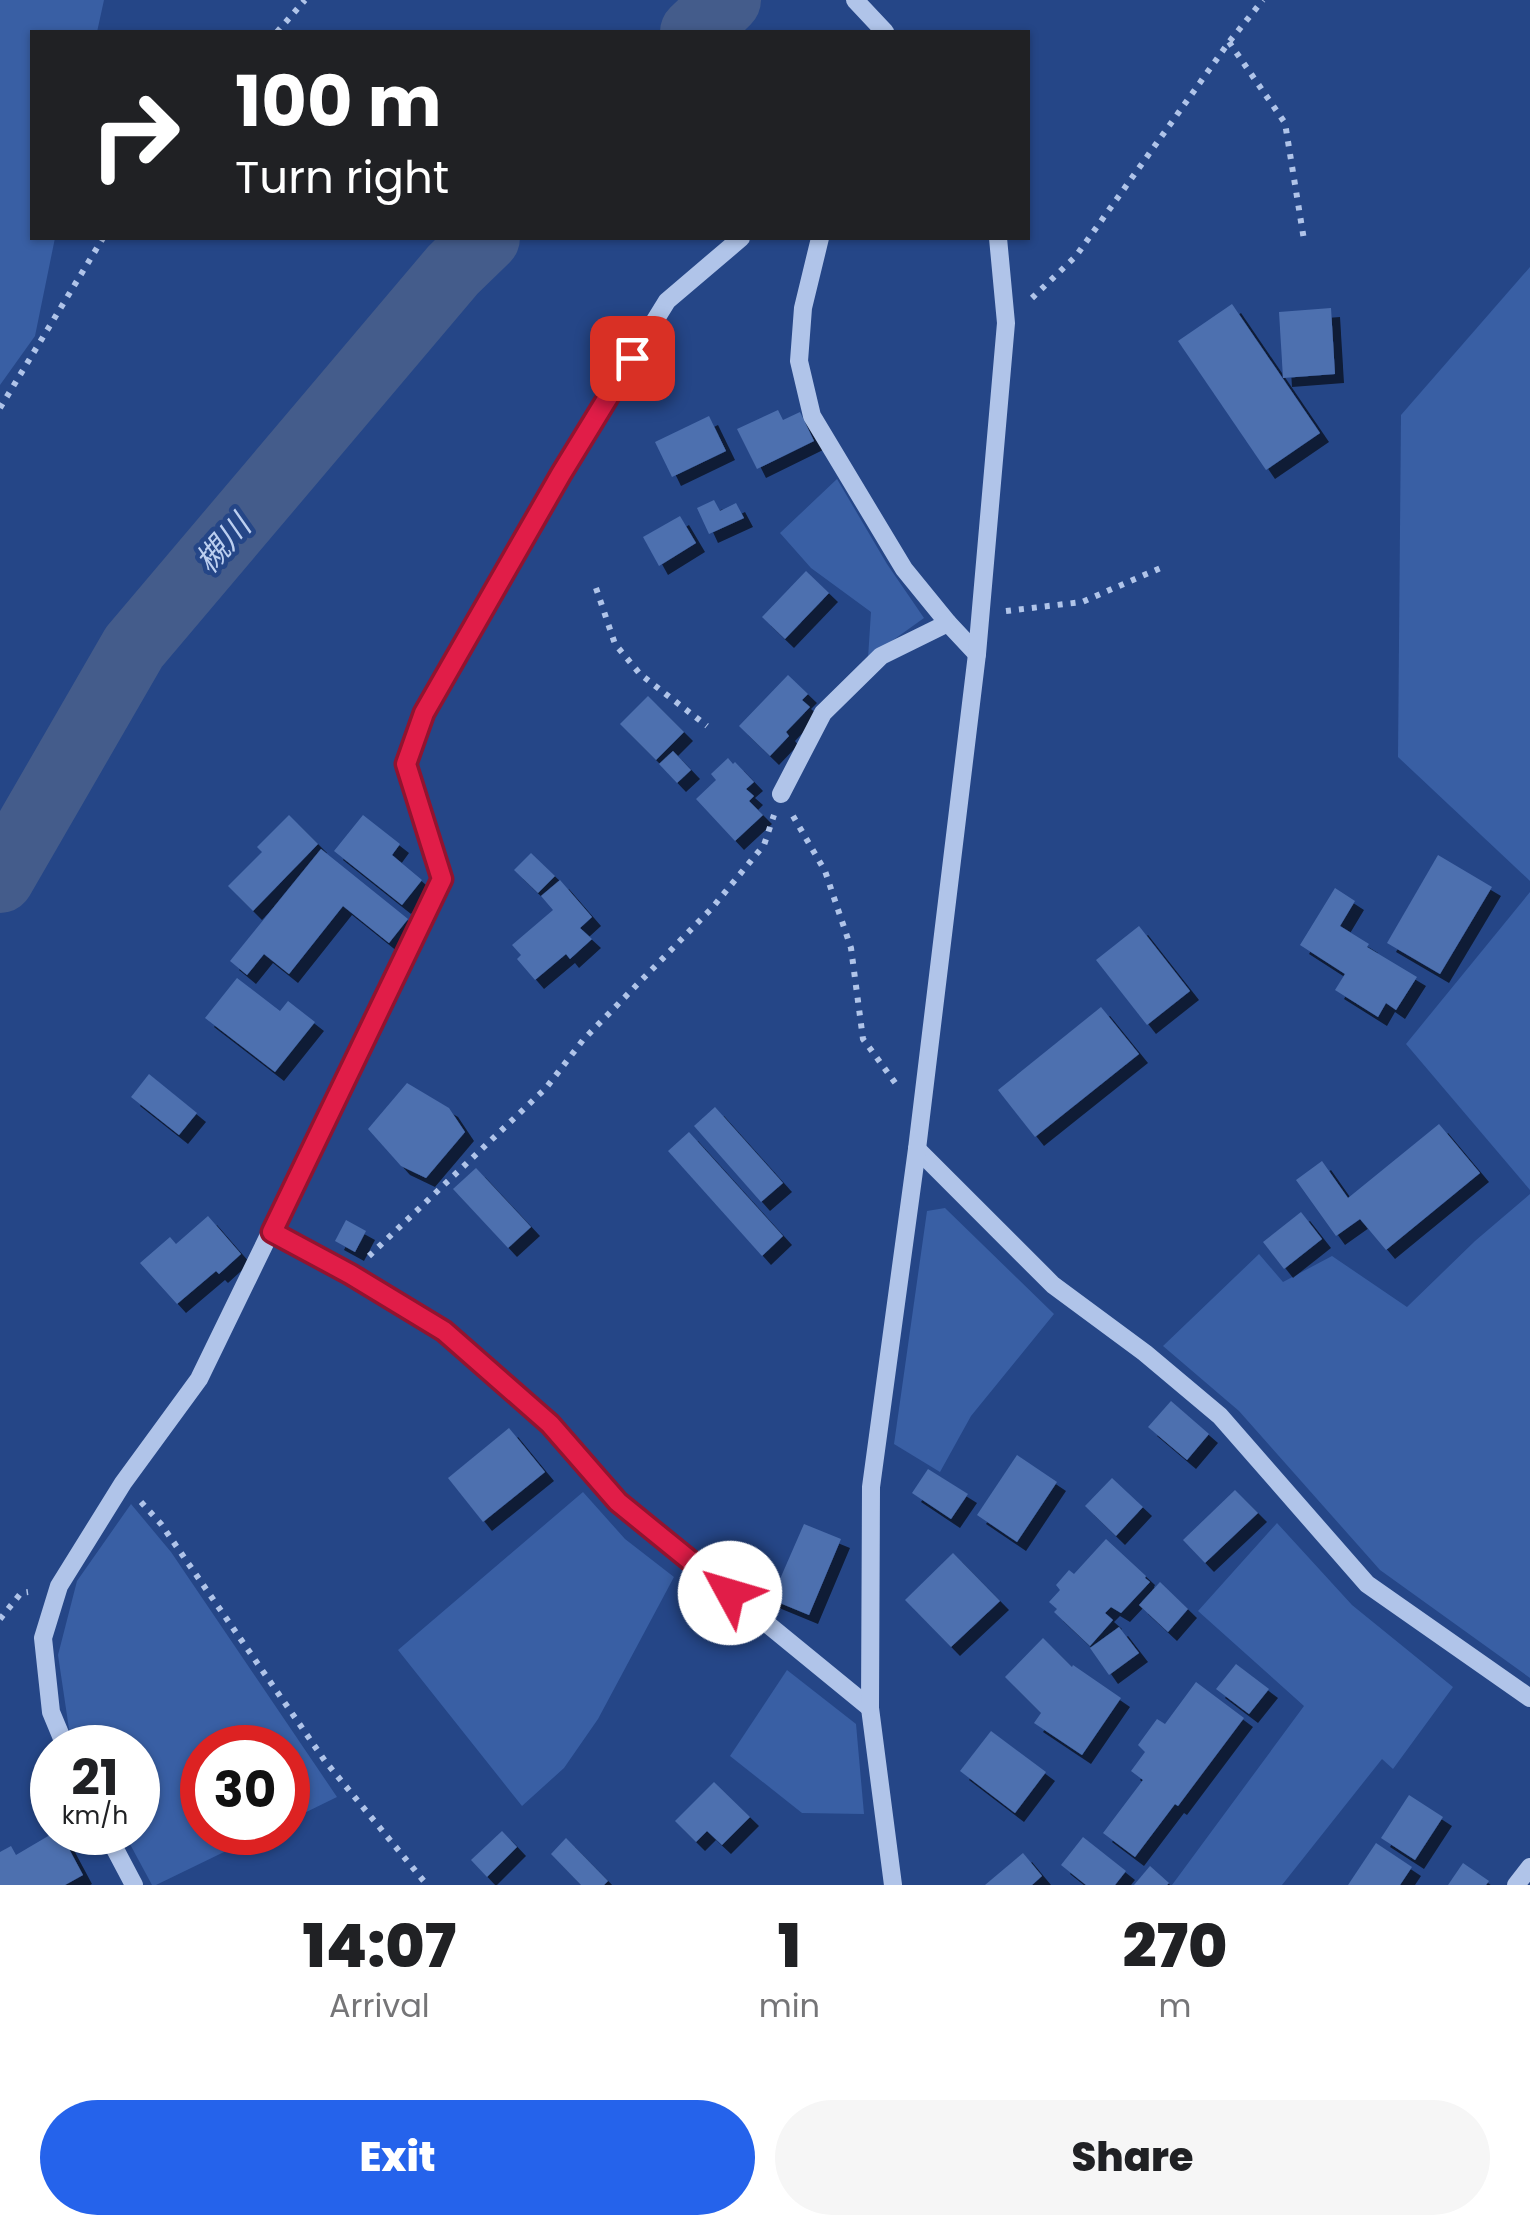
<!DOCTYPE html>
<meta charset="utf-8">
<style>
body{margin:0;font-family:Poppins,"Noto Sans JP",sans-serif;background:#f6f6f6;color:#202124;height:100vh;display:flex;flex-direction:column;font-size:38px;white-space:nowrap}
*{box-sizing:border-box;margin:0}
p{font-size:32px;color:#757577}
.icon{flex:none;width:55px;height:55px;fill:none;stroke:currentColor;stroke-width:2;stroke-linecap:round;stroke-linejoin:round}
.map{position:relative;height:1885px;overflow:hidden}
.side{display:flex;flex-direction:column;background:#fff;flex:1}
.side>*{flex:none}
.guide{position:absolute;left:30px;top:30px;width:1000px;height:210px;border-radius:0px;box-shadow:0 2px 8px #0004;background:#202124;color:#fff;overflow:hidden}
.speed{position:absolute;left:30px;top:1725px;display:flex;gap:20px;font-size:50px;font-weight:700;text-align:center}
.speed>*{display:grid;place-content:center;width:130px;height:130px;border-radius:50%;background:#fff;box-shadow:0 2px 8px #0004;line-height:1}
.speed small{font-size:25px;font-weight:400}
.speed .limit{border:15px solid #d22;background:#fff;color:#111}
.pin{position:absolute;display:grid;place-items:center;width:85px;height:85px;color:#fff;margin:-42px;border-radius:20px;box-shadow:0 5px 15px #0006}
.me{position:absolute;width:110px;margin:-55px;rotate:309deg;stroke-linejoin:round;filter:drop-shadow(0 0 8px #0008)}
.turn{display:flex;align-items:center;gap:35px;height:210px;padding:0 40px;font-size:45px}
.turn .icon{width:130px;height:130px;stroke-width:2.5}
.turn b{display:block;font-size:70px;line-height:85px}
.eta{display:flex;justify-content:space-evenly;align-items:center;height:170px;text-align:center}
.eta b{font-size:60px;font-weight:800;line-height:70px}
.button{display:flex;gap:20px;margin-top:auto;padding:20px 40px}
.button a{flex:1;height:115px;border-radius:60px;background:#2563eb;color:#fff;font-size:40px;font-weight:800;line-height:115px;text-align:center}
.button a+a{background:#f6f6f6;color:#202124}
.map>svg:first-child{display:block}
.green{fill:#395fa4}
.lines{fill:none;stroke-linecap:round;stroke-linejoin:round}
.river{stroke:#445c8b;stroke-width:68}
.building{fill:#4d70af;filter:url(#shadow)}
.path{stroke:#b0c4e9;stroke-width:6;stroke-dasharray:5 8;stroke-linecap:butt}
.minor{stroke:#b0c4e9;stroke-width:18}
.route-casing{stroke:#92132f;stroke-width:25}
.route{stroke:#e11d48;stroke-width:18}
.labels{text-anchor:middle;stroke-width:9;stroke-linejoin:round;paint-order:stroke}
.water-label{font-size:32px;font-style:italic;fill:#bccff0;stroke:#254687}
</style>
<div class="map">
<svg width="1530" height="1885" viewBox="0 0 1530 1885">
<defs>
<filter id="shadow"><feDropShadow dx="9" dy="9" stdDeviation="0" flood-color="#0009"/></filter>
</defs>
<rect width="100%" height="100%" fill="#254687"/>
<!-- green -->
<g class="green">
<path d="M0 0H104L97 32H32V238H55L35 336 0 385Z"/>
<path d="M1530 267V881L1398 757 1401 415Z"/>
<path d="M837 479 887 564 924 618 868 658 871 612 811 568 780 533Z"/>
<path d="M1530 892V1190L1406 1044Z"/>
<path d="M1530 1194V1678L1380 1570 1239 1411 1163 1346 1259 1254 1283 1282 1332 1256 1407 1307 1475 1241Z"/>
<path d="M945 1208 1054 1314 971 1416 940 1472 894 1444 927 1211Z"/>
<path d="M583 1492 625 1539 674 1577 598 1719 564 1768 522 1806 398 1650Z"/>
<path d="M131 1504 171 1552 337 1797 288 1821V1748H202V1832L263 1833 156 1885H152L124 1833 138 1832V1748L79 1747 69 1729 58 1655 77 1581Z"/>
<path d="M1277 1523 1352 1605 1453 1687 1393 1769 1382 1759 1282 1885H1172L1304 1706 1198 1611Z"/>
<path d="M787 1670 856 1724 864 1814 802 1813 730 1756Z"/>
</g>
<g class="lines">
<!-- river -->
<g class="river">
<path d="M694 32 727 0"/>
<path d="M0 879 134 647 453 270 486 238"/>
</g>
</g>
<!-- building -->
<g class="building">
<path d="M1232 304 1320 433 1266 470 1178 341Z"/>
<path d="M1331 308 1335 374 1283 378 1279 312Z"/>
<path d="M778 410 783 420 800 412 814 441 757 469 737 429Z"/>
<path d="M709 416 726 451 672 477 655 442Z"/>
<path d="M714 500 720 511 736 503 744 518 709 534 697 508Z"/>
<path d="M680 516 696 543 659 566 643 537Z"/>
<path d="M806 571 829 593 785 639 762 617Z"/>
<path d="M788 675 808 694 802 700 810 707 786 732 789 736 770 756 739 726Z"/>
<path d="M648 696 684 732 656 760 620 724Z"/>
<path d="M673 751 691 770 677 783 659 764Z"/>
<path d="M728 758 733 764 735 762 754 782 746 789 754 796 749 801 763 815 735 841 696 799 716 780 711 774Z"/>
<path d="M289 815 318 844 253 911 228 886 262 852 257 847Z"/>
<path d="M363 815 400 844 392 855 422 880 402 905 334 851Z"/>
<path d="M321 849 408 919 389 943 343 906 289 974 264 954 247 975 230 961Z"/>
<path d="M531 853 555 876 538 893 514 870Z"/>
<path d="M1438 855 1492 887 1440 974 1387 943Z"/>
<path d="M560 880 592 917 580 928 592 939 570 959 566 954 535 980 517 959 521 955 512 945 553 910 541 896Z"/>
<path d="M1335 888 1355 901 1340 926 1369 944 1367 947 1417 977 1396 1010 1386 1003 1378 1017 1335 990 1345 974 1300 945Z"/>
<path d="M1139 926 1190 991 1147 1025 1096 960Z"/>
<path d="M237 978 280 1011 288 1001 315 1022 275 1072 205 1018Z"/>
<path d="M1101 1007 1139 1054 1035 1137 998 1090Z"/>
<path d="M149 1074 197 1113 179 1135 131 1097Z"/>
<path d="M407 1083 449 1108 465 1132 426 1178 401 1166 368 1129Z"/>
<path d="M715 1107 783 1183 761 1202 694 1126Z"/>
<path d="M1439 1124 1480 1173 1386 1250 1360 1219 1336 1236 1296 1180 1322 1161 1348 1198Z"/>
<path d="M689 1132 783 1236 762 1256 668 1151Z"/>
<path d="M476 1168 531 1227 508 1248 453 1189Z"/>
<path d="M1301 1212 1322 1239 1284 1269 1263 1242Z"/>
<path d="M208 1216 241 1254 219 1274 216 1271 177 1304 140 1263 170 1237 176 1244Z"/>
<path d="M346 1220 366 1231 355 1252 335 1241Z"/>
<path d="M1171 1401 1209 1434 1187 1460 1148 1427Z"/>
<path d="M509 1428 545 1472 483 1522 448 1478Z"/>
<path d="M1017 1455 1057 1482 1017 1542 977 1515Z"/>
<path d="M928 1469 968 1494 951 1519 912 1493Z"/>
<path d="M1112 1478 1143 1507 1116 1536 1085 1506Z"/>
<path d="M1235 1490 1258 1513 1205 1563 1183 1540Z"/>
<path d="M804 1524 841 1539 809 1615 758 1594 767 1574 780 1579Z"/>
<path d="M1106 1539 1146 1576 1145 1578 1150 1582 1121 1613 1111 1607 1105 1613 1113 1620 1090 1646 1054 1612 1057 1609 1049 1602 1060 1590 1056 1585 1069 1570 1074 1574Z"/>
<path d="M953 1553 1000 1601 951 1647 905 1600Z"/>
<path d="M1160 1582 1188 1609 1168 1632 1139 1605Z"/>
<path d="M1119 1627 1139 1653 1109 1675 1090 1648Z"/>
<path d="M1043 1638 1072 1667 1073 1665 1121 1698 1082 1755 1034 1723 1041 1713 1005 1677Z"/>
<path d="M1236 1664 1269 1689 1249 1714 1216 1689Z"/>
<path d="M1196 1682 1244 1718 1178 1806 1175 1804 1135 1857 1103 1833 1143 1780 1131 1771 1145 1752 1138 1745 1157 1719 1165 1724Z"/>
<path d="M991 1731 1046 1772 1015 1813 960 1771Z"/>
<path d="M714 1782 750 1817 722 1845 707 1831 696 1842 675 1821Z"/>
<path d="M1409 1795 1443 1817 1415 1860 1381 1838Z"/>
<path d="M502 1831 517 1847 487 1877 471 1860Z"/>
<path d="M55 1832H60L83 1875 65 1885H0V1852L11 1846 16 1855Z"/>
<path d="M1083 1837 1126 1871 1115 1885H1086L1061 1865Z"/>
<path d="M566 1838 608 1881 604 1885H581L551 1854Z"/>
<path d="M1376 1843 1412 1867 1400 1885H1348Z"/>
<path d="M1023 1853 1042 1876 1032 1885H985Z"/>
<path d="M1463 1863 1489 1881 1486 1885H1448Z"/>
<path d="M1150 1866 1169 1883 1167 1885H1134Z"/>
</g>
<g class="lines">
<!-- path -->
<g class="path">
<path d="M277 32 305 0"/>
<path d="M1229 42 1285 123 1304 240"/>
<path d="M1032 298 1076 256 1229 42 1263 0"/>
<path d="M0 408 103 238"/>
<path d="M596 588 615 644 640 674 707 726"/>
<path d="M1006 611 1082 602 1165 566"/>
<path d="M793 816 825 871 851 948 863 1039 896 1084"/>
<path d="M369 1256 546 1088 583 1040 712 908 764 845 774 815"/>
<path d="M141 1502 161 1524 325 1761 427 1885"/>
<path d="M0 1619 21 1593 28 1592"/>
</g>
<!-- minor -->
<g class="minor">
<path d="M855 0 885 32"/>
<path d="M820 238 803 308 799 361 812 416 904 569 948 623 977 654"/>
<path d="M781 794 823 713 881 656 948 623"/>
<path d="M917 1149 1053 1285 1145 1353 1220 1416 1367 1584 1530 1698"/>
<path d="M272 1232 350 1274 443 1331 551 1425 618 1502 870 1708"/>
<path d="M66 1748 51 1712 43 1638 59 1586 123 1483 199 1379 442 879 406 764 424 713 561 473 667 301 741 238"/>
<path d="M106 1832 134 1885"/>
<path d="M893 1885 870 1708 871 1487 917 1149 977 654 1006 323 998 238"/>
<path d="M1516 1885 1530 1867"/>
</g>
</g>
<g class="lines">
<defs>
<path id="route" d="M632 358 561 474 424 713 406 764 442 879 272 1232 350 1274 444 1331 550 1424 618 1502 730 1593"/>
</defs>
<!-- route casing -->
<use href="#route" class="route-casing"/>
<!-- route -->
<use href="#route" class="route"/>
</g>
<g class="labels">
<!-- water labels -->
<g class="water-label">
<text transform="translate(223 544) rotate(-49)" y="11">槻川</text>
</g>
</g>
</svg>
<div class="speed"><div>21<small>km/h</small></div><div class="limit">30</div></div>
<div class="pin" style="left:632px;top:358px;background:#d93025"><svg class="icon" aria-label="arrive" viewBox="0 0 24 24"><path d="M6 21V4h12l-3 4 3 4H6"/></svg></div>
<svg class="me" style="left:730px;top:1593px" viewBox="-20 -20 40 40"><circle r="19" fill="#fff"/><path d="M0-13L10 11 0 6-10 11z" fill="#e11d48"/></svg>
<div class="guide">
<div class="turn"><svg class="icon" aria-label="right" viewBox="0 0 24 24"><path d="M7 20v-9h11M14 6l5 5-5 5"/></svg><div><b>100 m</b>Turn right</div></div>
</div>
</div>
<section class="side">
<div class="eta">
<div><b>14:07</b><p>Arrival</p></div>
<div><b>1</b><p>min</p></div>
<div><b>270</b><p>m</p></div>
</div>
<div class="button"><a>Exit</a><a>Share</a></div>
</section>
